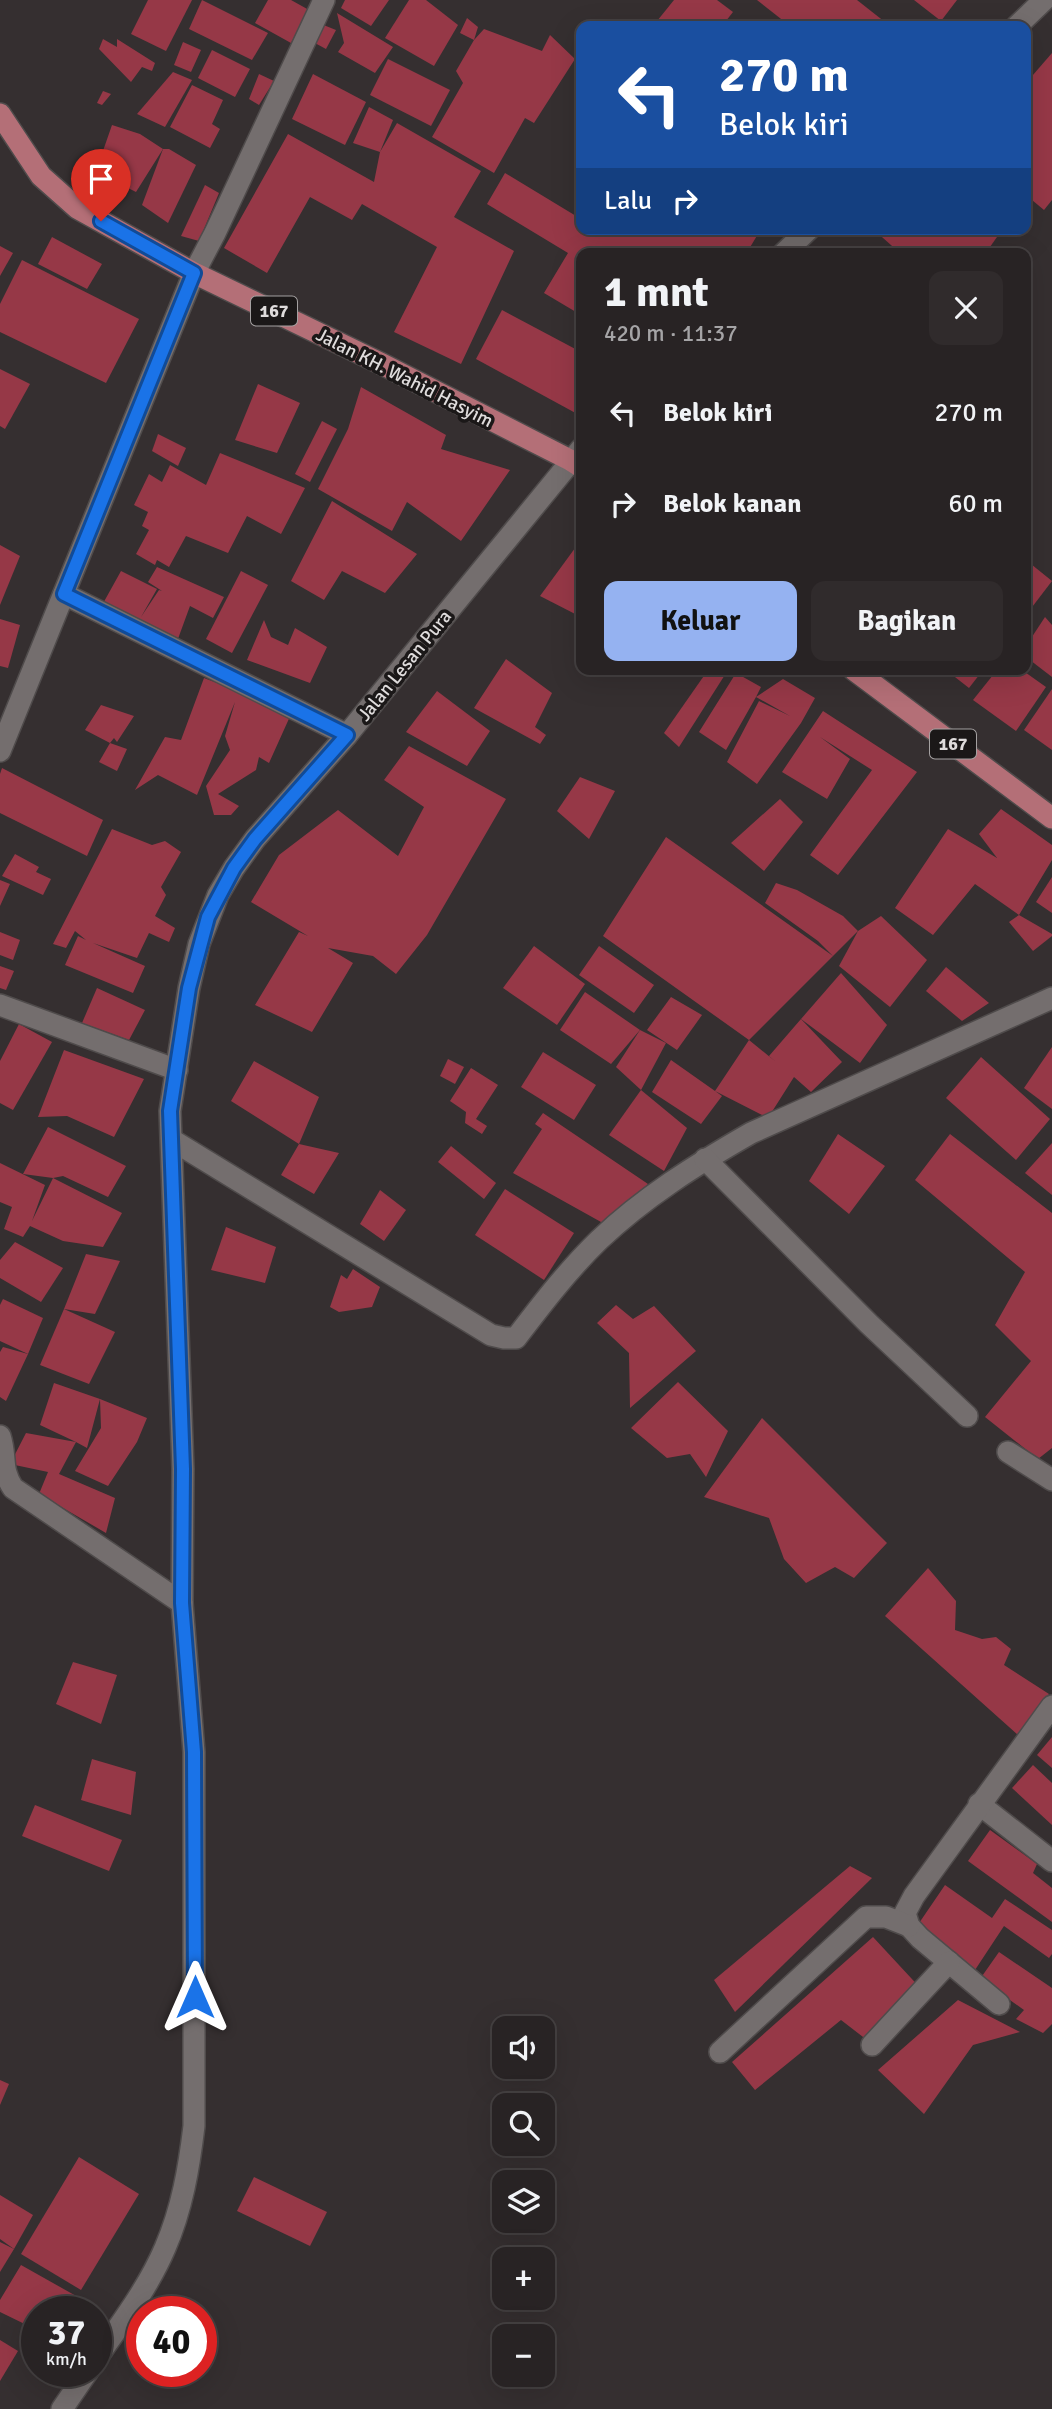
<!DOCTYPE html>
<html lang="id">
<meta charset="utf-8">
<style>
body{margin:0;font-family:Signika,sans-serif;background:#302b2c;color:#f1f3f6;height:100vh;display:flex;flex-direction:column;font-size:26px;white-space:nowrap}
*{box-sizing:border-box;margin:0}
p{font-size:23px;color:#a5a4a6}
.icon{flex:none;width:38px;height:38px;fill:none;stroke:currentColor;stroke-width:2;stroke-linecap:round;stroke-linejoin:round}
.map{position:relative;flex:1;overflow:hidden}
.details{position:absolute;left:576px;top:248px;width:455px;height:427px;display:flex;flex-direction:column;background:#282324;border-radius:14px;box-shadow:0 7px 28px #0002,0 0 0 2px #444041}
.details>*{flex:none}
.top-card{position:absolute;left:576px;top:21px;width:455px;height:214px;border-radius:14px;box-shadow:0 7px 28px #0002,0 0 0 2px #444041;background:#1a4fa0;color:#fff;overflow:hidden}
.controls{position:absolute;left:492px;top:2016px;display:grid;gap:14px}
.controls a{display:grid;place-items:center;width:63px;height:63px;border-radius:14px;background:#282324;box-shadow:0 7px 28px #0002,0 0 0 2px #444041;font-size:35px}
.speed{position:absolute;left:21px;top:2296px;display:flex;gap:14px;font-size:35px;font-weight:700;text-align:center}
.speed>*{display:grid;place-content:center;width:91px;height:91px;border-radius:50%;background:#282324;box-shadow:0 7px 28px #0002,0 0 0 2px #444041;line-height:1}
.speed small{font-size:18px;font-weight:400}
.speed .limit{border:10px solid #d22;background:#fff;color:#111}
.pin{position:absolute;display:grid;place-items:center;width:60px;height:60px;color:#fff;margin:-72px -30px;border-radius:50% 50% 50% 0;rotate:-45deg;box-shadow:0 0 7px #0007}
.pin .icon{rotate:45deg}
.me{position:absolute;width:77px;margin:-38px;rotate:0deg;stroke-linejoin:round;filter:drop-shadow(0 0 5px #0008)}
.turn{display:flex;align-items:center;gap:24px;height:147px;padding:0 28px;font-size:32px}
.turn .icon{width:91px;height:91px;stroke-width:2.5}
.turn b{display:block;font-size:49px;line-height:60px}
.then{display:flex;align-items:center;height:66px;padding:0 28px;background:#0003;gap:14px;font-size:26px}
.round{display:grid;place-items:center;flex:none;width:74px;height:74px;border-radius:14px;background:#302b2c}
.headline{display:flex;align-items:center;justify-content:space-between;height:119px;padding:0 28px}
h1{font-size:42px;font-weight:700;line-height:52px}
.cta{display:flex;gap:14px;margin-top:auto;padding:14px 28px}
.cta a{flex:1;height:80px;border-radius:14px;background:#95b2f1;color:#111;font-size:28px;font-weight:700;line-height:80px;text-align:center}
.cta a+a{background:#302b2c;color:#f1f3f6}
ul{padding:0;list-style:none}
li{display:flex;align-items:center;gap:21px;height:91px;padding:0 28px}
li div{flex:1}
li b{display:block;font-size:26px}
li em{font-style:normal}
.map>svg:first-child{display:block}
.building{fill:#963847}
.lines{fill:none;stroke-linecap:round;stroke-linejoin:round}
.minor-casing{stroke:#4f4b4b;stroke-width:24}
.major-casing{stroke:#4f4b4b;stroke-width:24}
.minor{stroke:#746e6e;stroke-width:21}
.major{stroke:#b46f77;stroke-width:21}
.route-casing{stroke:#114b97;stroke-width:18}
.route{stroke:#1a73e8;stroke-width:12}
.labels{text-anchor:middle;stroke-width:7;stroke-linejoin:round;paint-order:stroke}
.shield{fill:#1b1818;stroke:#a4a1a1;stroke-width:2}
.shield-label{font-size:18px;font-weight:bold;fill:#dfdcdc}
.street-label{font-size:19px;fill:#dfdcdc;stroke:#1b1818}
</style>
<div class="map">
<svg width="1052" height="2409" viewBox="0 0 1052 2409">
<rect width="100%" height="100%" fill="#352f30"/>
<!-- building -->
<g class="building">
<path d="M148 0H192L166 51 131 34Z"/>
<path d="M202 0 268 33 252 60 189 29Z"/>
<path d="M268 0H291L309 10 291 43 255 23Z"/>
<path d="M345 0H389L371 26 341 8Z"/>
<path d="M409 0H426L458 25 434 66 385 38Z"/>
<path d="M674 0H717L733 12 722 26H653Z"/>
<path d="M757 0H857L890 26H790Z"/>
<path d="M914 0H957L941 21Z"/>
<path d="M337 13 393 47 375 73 338 52 344 43Z"/>
<path d="M467 18 478 27 474 40 460 33Z"/>
<path d="M321 24 336 30 326 49 313 42Z"/>
<path d="M484 29 542 51 550 35 575 59 534 123 525 118 494 173 432 137 463 83 456 71 474 40Z"/>
<path d="M103 39 117 47V39L155 63 152 71 142 67 131 82 99 49Z"/>
<path d="M183 42 201 50 191 72 174 65Z"/>
<path d="M212 50 250 69 235 97 198 78Z"/>
<path d="M1052 53V200L1044 210 1026 195V83Z"/>
<path d="M388 59 450 90 431 126 370 95Z"/>
<path d="M173 72 192 80 165 127 137 114Z"/>
<path d="M259 74 274 81 259 105 249 99Z"/>
<path d="M313 74 366 102 345 145 292 119Z"/>
<path d="M192 85 223 100 212 124 220 129 210 148 170 127Z"/>
<path d="M103 91 111 94 102 105 97 103Z"/>
<path d="M369 107 393 120 380 152 397 123 481 171 454 217 514 251 461 364 394 332 437 247 362 204 352 220 310 197 267 273 224 248 288 134 374 182 380 152 353 143Z"/>
<path d="M112 125 140 134 163 149 136 192 122 185 117 199 89 191Z"/>
<path d="M163 149H169L196 165 168 223 142 205Z"/>
<path d="M505 173 581 219V229H598L607 234 610 229H761L746 254H581V315L544 293 568 253 487 204Z"/>
<path d="M205 185 219 193 199 241 181 236Z"/>
<path d="M873 229H988L997 237 985 254H901Z"/>
<path d="M52 237 102 264 87 289 38 264Z"/>
<path d="M0 246 13 253 0 276Z"/>
<path d="M22 260 139 319 106 383 0 332V304Z"/>
<path d="M502 310 581 352V416L476 359Z"/>
<path d="M0 369 30 384 5 429 0 426Z"/>
<path d="M258 384 300 403 277 453 235 440Z"/>
<path d="M361 387 446 435 441 449 510 470 461 541 407 502 392 531 318 489 348 429Z"/>
<path d="M322 421 337 429 310 482 295 474Z"/>
<path d="M158 434 186 448 178 466 152 451Z"/>
<path d="M220 453 305 488 281 534 247 516 228 553 186 536 169 567 157 560 155 565 136 554 149 530 142 526 148 512 134 505 149 474 162 482 170 465 206 485Z"/>
<path d="M332 501 417 554 385 593 342 571 324 600 291 581Z"/>
<path d="M578 544 581 546V617L540 596Z"/>
<path d="M0 545 20 556 0 605Z"/>
<path d="M1026 560 1052 581 1026 615Z"/>
<path d="M157 567 224 597 213 618 190 606 175 647 101 607 121 571 157 589 141 617 159 590 162 591 148 582Z"/>
<path d="M241 571 268 585 232 653 206 639Z"/>
<path d="M1045 617 1052 625V677L1026 657V646Z"/>
<path d="M0 619 20 625 8 668 0 666Z"/>
<path d="M264 620 271 637 288 645 295 628 327 647 310 683 247 660Z"/>
<path d="M506 659 552 693 535 727 546 735 540 744 474 708Z"/>
<path d="M708 670H728L679 747 664 733Z"/>
<path d="M946 670H983L969 688Z"/>
<path d="M997 670H1022L1046 687 1016 731 973 700Z"/>
<path d="M736 673 761 687 756 697 783 679 815 698 801 723 757 784 727 762 759 701 790 716 756 697 726 750 699 732Z"/>
<path d="M204 678 292 712 269 763 259 757 256 770 218 794 239 806 231 815H214L206 786 230 750 225 736 235 702 197 795 158 775 135 790 165 737 181 740Z"/>
<path d="M1052 689V750L1024 730Z"/>
<path d="M437 691 490 731 467 766 406 732Z"/>
<path d="M101 705 134 716 117 742 114 738 110 743 85 730Z"/>
<path d="M823 711 917 772 838 875 810 855 872 770 820 737 850 759 827 799 782 772Z"/>
<path d="M110 743 127 749 117 771 99 762Z"/>
<path d="M409 746 506 799 427 935 396 974 373 956 328 948 353 963 312 1032 255 1005 299 932 308 936 251 902 279 855 338 810 398 856 424 807 384 780Z"/>
<path d="M2 768 103 820 87 856 0 813V774Z"/>
<path d="M580 777 615 791 589 839 557 811Z"/>
<path d="M780 799 803 822 764 871 731 843Z"/>
<path d="M1001 809 1052 845V860L1019 915 975 884 933 935 895 908 948 829 997 858 979 834Z"/>
<path d="M112 829 152 845 165 841 181 852 161 887 166 895 155 916 175 928 169 942 149 933 137 958 93 943 145 966 133 993 65 965 78 936 86 940 75 931 66 948 53 944Z"/>
<path d="M666 837 833 956 818 941 765 903 776 883 797 890 843 916 858 931 749 1040 603 936Z"/>
<path d="M15 854 39 867 36 872 51 879 43 895 2 876Z"/>
<path d="M1052 877V913L1036 902Z"/>
<path d="M0 880 10 884 0 906Z"/>
<path d="M1019 915 1052 934V936L1033 951 1009 922Z"/>
<path d="M881 916 927 960 890 1007 839 966 858 931Z"/>
<path d="M0 932 20 940 13 960 0 955Z"/>
<path d="M534 946 585 984 557 1025 503 988Z"/>
<path d="M599 946 654 985 634 1013 579 975Z"/>
<path d="M0 966 14 971 6 990 0 988Z"/>
<path d="M946 967 989 1003 962 1021 926 991Z"/>
<path d="M841 973 887 1025 860 1063 801 1019Z"/>
<path d="M97 988 145 1010 129 1040 82 1023Z"/>
<path d="M585 992 640 1030 611 1064 560 1030Z"/>
<path d="M671 997 702 1015 677 1050 647 1030Z"/>
<path d="M801 1019 842 1062 811 1092 794 1077 768 1118 715 1091 722 1096 701 1124 652 1092 671 1060 715 1091 749 1040 776 1062 769 1056Z"/>
<path d="M19 1024 52 1042 13 1110 0 1103V1061Z"/>
<path d="M640 1030 666 1043 641 1090 616 1067Z"/>
<path d="M1052 1047V1109L1024 1088Z"/>
<path d="M64 1050 144 1079 114 1137 67 1116 38 1117Z"/>
<path d="M543 1052 596 1085 574 1120 521 1087Z"/>
<path d="M981 1057 1050 1119 1016 1160 946 1098Z"/>
<path d="M448 1059 464 1067 455 1084 440 1076Z"/>
<path d="M254 1061 319 1097 299 1144 339 1153 314 1194 281 1175 299 1144 231 1101Z"/>
<path d="M471 1068 498 1085 476 1119 487 1126 482 1134 465 1123 466 1112 450 1101Z"/>
<path d="M641 1090 687 1128 664 1171 609 1135Z"/>
<path d="M543 1113 648 1184 610 1227 513 1173 542 1129 535 1124Z"/>
<path d="M48 1127 126 1166 108 1197 63 1176 53 1178 23 1174Z"/>
<path d="M838 1134 885 1166 849 1214 809 1181Z"/>
<path d="M950 1134 1052 1213V1448L1038 1459 985 1417 1031 1361 995 1325 1025 1272 915 1180Z"/>
<path d="M1052 1143V1195L1025 1173Z"/>
<path d="M451 1146 496 1183 484 1199 438 1162Z"/>
<path d="M0 1163 45 1185 32 1221 53 1178 122 1213 103 1247 63 1241 30 1226 23 1237 4 1229 12 1207 0 1202Z"/>
<path d="M505 1189 574 1233 544 1280 475 1235Z"/>
<path d="M380 1190 406 1210 384 1241 360 1224Z"/>
<path d="M226 1227 276 1247 265 1283 211 1270Z"/>
<path d="M15 1242 63 1268 41 1302 0 1278V1260Z"/>
<path d="M86 1254 120 1261 95 1314 64 1309Z"/>
<path d="M353 1269 380 1287 372 1307 339 1312 330 1307 341 1275 347 1279Z"/>
<path d="M3 1299 43 1318 28 1354 0 1341V1305Z"/>
<path d="M616 1305 633 1319 654 1306 696 1351 630 1408 629 1353 597 1323Z"/>
<path d="M64 1309 115 1332 89 1384 40 1365Z"/>
<path d="M3 1347 28 1354 6 1401 0 1397V1352Z"/>
<path d="M678 1382 728 1431 706 1477 690 1454 667 1458 631 1428Z"/>
<path d="M54 1383 100 1399 87 1448 76 1442 59 1474 115 1498 106 1533 39 1494 48 1472 10 1464 26 1433 76 1442 40 1425Z"/>
<path d="M100 1399 147 1418 137 1442 108 1486 75 1471 101 1428Z"/>
<path d="M762 1418 887 1543 854 1578 835 1567 806 1583 784 1559 769 1518 704 1497Z"/>
<path d="M928 1568 956 1601 955 1630 982 1639 996 1637 1011 1649 1004 1665 1049 1694 1018 1735 885 1616Z"/>
<path d="M73 1662 117 1675 101 1724 56 1704Z"/>
<path d="M1052 1737V1768L1037 1755Z"/>
<path d="M92 1759 136 1772 131 1815 81 1800Z"/>
<path d="M1033 1765 1052 1783V1825L1012 1788Z"/>
<path d="M35 1805 122 1840 109 1871 22 1836Z"/>
<path d="M990 1830 1037 1864 1033 1873 1052 1888V1922L968 1861Z"/>
<path d="M850 1866 872 1878 735 2012 714 1980Z"/>
<path d="M945 1885 992 1918 1005 1899 1052 1930V1954L1049 1958 1004 1926 975 1970 915 1929Z"/>
<path d="M873 1937 924 1992 876 2047 841 2020 755 2090 732 2062Z"/>
<path d="M999 1952 1052 1988V2024L1043 2033 1016 2019 1024 2010 980 1979Z"/>
<path d="M958 2000 1020 2032 973 2045 924 2114 878 2070Z"/>
<path d="M0 2080 9 2084 0 2105Z"/>
<path d="M79 2157 139 2194 81 2290 21 2254Z"/>
<path d="M254 2177 327 2212 310 2246 237 2211Z"/>
<path d="M0 2195 33 2215 14 2249 0 2239Z"/>
<path d="M0 2242 14 2249 0 2272Z"/>
<path d="M21 2265 85 2301 81 2312H37V2330L0 2312V2300Z"/>
<path d="M0 2340 18 2351 0 2381Z"/>
</g>
<g class="lines">
<defs>
<g id="minor">
<path d="M1017 26 1044 0"/>
<path d="M783 254 809 229"/>
<path d="M64 594 347 735"/>
<path d="M0 751 194 273 215 233 324 0"/>
<path d="M0 1005 177 1070"/>
<path d="M172 1140 491 1335 504 1338H516C542 1304 568 1270 599 1240 644 1197 697 1164 751 1133L1052 998"/>
<path d="M705 1159 869 1324 967 1416"/>
<path d="M0 1436C7 1458 0 1468 13 1488L182 1603"/>
<path d="M1008 1452 1052 1480"/>
<path d="M979 1804 1052 1861"/>
<path d="M999 2004 920 1938 909 1926 905 1913 914 1896 1052 1706"/>
<path d="M872 2045 949 1962"/>
<path d="M720 2052 866 1917H886L909 1926"/>
<path d="M96 2359C121 2323 148 2288 165 2248 182 2209 189 2168 194 2126V1752L182 1603 183 1469 170 1111 189 988 199 944 218 895 234 868 255 839 347 735 581 449"/>
<path d="M62 2409 88 2371"/>
</g>
<g id="major">
<path d="M0 114 41 176 77 208 194 273 380 363 570 460 581 467"/>
<path d="M854 670 1052 818"/>
</g>
</defs>
<!-- minor casing -->
<use href="#minor" class="minor-casing"/>
<!-- major casing -->
<use href="#major" class="major-casing"/>
<!-- minor -->
<use href="#minor" class="minor"/>
<!-- major -->
<use href="#major" class="major"/>
</g>
<g class="lines">
<defs>
<path id="route" d="M101 221 194 273 64 594 347 735 255 839 234 868 208 917 189 988 170 1111 183 1469 182 1603 194 1752 195 1997"/>
</defs>
<!-- route casing -->
<use href="#route" class="route-casing"/>
<!-- route -->
<use href="#route" class="route"/>
</g>
<g class="labels">
<!-- shield labels -->
<g class="shield">
<rect x="251" y="296.5" width="46" height="29" rx="5"/>
<rect x="930" y="729.5" width="46" height="29" rx="5"/>
</g>
<g class="shield-label">
<text x="274" y="317">167</text>
<text x="953" y="750">167</text>
</g>
<!-- street labels -->
<g class="street-label">
<text transform="translate(405 377) rotate(27)" y="7">Jalan KH. Wahid Hasyim</text>
<text transform="translate(404 665) rotate(-51)" y="7">Jalan Lesan Pura</text>
</g>
</g>
</svg>
<div class="controls">
<a><svg class="icon" aria-label="sound" viewBox="0 0 24 24"><path d="M4 9h4l5-4v14l-5-4H4zM17 9q2 3 0 6"/></svg></a>
<a><svg class="icon" aria-label="search" viewBox="0 0 24 24"><circle cx="10" cy="10" r="6"/><path d="M15 15l6 6"/></svg></a>
<a><svg class="icon" aria-label="layers" viewBox="0 0 24 24"><path d="M12 4l9 5-9 5-9-5zM3 14l9 5 9-5"/></svg></a>
<a>+</a>
<a>−</a>
</div>
<div class="speed"><div>37<small>km/h</small></div><div class="limit">40</div></div>
<div class="pin" style="left:101px;top:221px;background:#d93025"><svg class="icon" aria-label="arrive" viewBox="0 0 24 24"><path d="M6 21V4h12l-3 4 3 4H6"/></svg></div>
<svg class="me" style="left:195px;top:1997px" viewBox="-20 -20 40 40"><path d="M0-17L14 15 0 8-14 15z" fill="#1a73e8" stroke="#fff" stroke-width="4"/></svg>
<div class="top-card">
<div class="turn"><svg class="icon" aria-label="left" viewBox="0 0 24 24"><path d="M17 20v-9H6M10 6l-5 5 5 5"/></svg><div><b>270 m</b>Belok kiri</div></div>
<div class="then">Lalu<svg class="icon" aria-label="right" viewBox="0 0 24 24"><path d="M7 20v-9h11M14 6l5 5-5 5"/></svg></div>
</div>
<section class="details">
<div class="headline"><div><h1>1 mnt</h1><p>420 m · 11:37</p></div><a class="round"><svg class="icon" aria-label="close" viewBox="0 0 24 24"><path d="M6 6l12 12M18 6L6 18"/></svg></a></div>
<ul>
<li><svg class="icon" aria-label="left" viewBox="0 0 24 24"><path d="M17 20v-9H6M10 6l-5 5 5 5"/></svg><div><b>Belok kiri</b></div><em>270 m</em></li>
<li><svg class="icon" aria-label="right" viewBox="0 0 24 24"><path d="M7 20v-9h11M14 6l5 5-5 5"/></svg><div><b>Belok kanan</b></div><em>60 m</em></li>
</ul>
<div class="cta"><a>Keluar</a><a>Bagikan</a></div>
</section>
</div>
